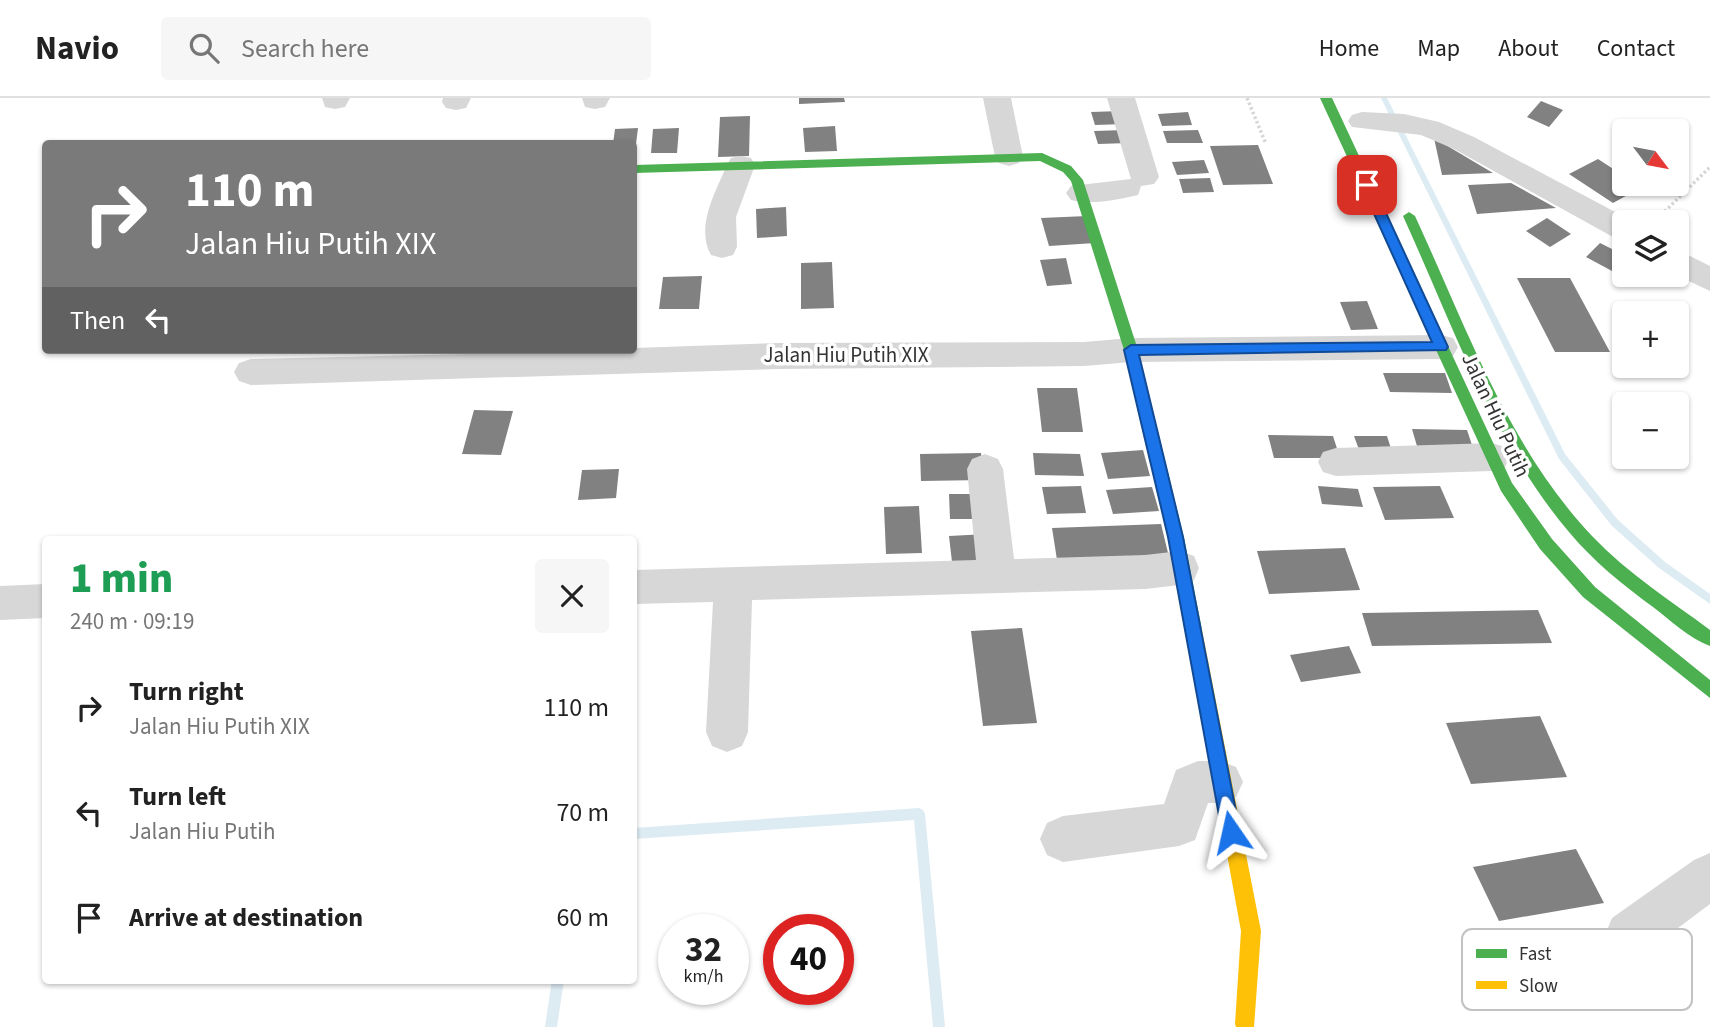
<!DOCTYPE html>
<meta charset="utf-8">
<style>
body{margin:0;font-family:"Source Sans 3",sans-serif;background:#f6f6f6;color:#222;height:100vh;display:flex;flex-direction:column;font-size:26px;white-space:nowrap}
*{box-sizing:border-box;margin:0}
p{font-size:23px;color:#767676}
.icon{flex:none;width:38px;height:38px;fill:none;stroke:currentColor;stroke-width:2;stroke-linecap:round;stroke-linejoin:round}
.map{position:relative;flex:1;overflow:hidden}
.drawer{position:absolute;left:42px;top:438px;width:595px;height:448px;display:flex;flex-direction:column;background:#fff;border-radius:7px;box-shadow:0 2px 5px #0004}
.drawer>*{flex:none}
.hud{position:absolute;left:42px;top:42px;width:595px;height:214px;border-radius:7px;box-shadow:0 2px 5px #0004;background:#7a7a7a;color:#fff;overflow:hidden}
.needle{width:46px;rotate:122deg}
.fabs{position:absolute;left:1612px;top:21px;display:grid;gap:14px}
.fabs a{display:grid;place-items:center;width:77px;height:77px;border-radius:7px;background:#fff;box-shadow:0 2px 5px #0004;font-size:35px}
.speed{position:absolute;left:658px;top:816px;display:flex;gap:14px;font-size:35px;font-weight:700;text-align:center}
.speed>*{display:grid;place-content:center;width:91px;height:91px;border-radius:50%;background:#fff;box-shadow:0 2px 5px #0004;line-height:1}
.speed small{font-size:18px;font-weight:400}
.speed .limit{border:10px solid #d22;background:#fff;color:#111}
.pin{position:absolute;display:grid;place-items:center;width:60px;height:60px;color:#fff;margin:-30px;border-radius:14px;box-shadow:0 4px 10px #0006}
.me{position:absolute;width:77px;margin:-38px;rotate:349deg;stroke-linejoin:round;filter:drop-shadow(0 0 5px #0008)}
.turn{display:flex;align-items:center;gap:24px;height:147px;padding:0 28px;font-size:32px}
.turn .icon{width:91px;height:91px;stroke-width:2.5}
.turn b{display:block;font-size:49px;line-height:60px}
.then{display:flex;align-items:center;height:66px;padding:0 28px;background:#0003;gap:14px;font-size:26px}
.round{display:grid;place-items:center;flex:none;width:74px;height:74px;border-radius:7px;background:#f6f6f6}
.head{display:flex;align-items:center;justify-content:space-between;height:119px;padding:0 28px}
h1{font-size:42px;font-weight:800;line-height:52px;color:#1e9e55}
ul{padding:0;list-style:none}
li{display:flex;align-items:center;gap:21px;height:105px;padding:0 28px}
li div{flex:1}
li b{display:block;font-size:26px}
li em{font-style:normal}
header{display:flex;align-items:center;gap:42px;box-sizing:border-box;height:98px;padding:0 35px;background:#fff;border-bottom:2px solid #e0e0e0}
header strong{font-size:33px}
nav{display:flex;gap:38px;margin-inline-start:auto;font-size:24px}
.search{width:490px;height:63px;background:#f6f6f6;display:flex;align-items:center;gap:18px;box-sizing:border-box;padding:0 24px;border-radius:7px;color:#767676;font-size:26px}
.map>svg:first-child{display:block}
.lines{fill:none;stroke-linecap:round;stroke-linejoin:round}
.stream{fill:#ddebf3;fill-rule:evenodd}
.building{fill:#818181}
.path{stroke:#d6d6d6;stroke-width:3.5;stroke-dasharray:2.5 2.5;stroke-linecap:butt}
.street{fill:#d7d7d7;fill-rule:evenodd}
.fast{fill:#4caf50;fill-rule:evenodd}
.slow{fill:#ffc107;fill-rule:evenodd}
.route{fill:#1a73e8;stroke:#114b97;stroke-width:2}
.labels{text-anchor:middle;stroke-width:7;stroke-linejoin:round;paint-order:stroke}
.street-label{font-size:21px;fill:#333;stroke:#fff}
.key{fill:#fff;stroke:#c2c2c2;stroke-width:2}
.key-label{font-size:19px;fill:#333}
</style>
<header>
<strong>Navio</strong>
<div class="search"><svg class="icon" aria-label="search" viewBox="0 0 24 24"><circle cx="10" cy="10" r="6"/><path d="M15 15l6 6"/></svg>Search here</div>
<nav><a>Home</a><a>Map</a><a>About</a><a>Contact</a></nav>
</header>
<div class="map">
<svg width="1710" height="929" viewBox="0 0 1710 929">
<rect width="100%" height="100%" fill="#fff"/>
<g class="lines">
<!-- stream -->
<g class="stream">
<path d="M1381 0H1387L1565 356 1618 422 1665 464 1710 496V506L1659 470 1612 428 1559 361Z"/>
<path d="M919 710 923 712 925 716 945 929H933L914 722 634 741V730Z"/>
<path d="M552 882H564L557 929H545Z"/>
</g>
</g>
<!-- building -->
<g class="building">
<path d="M799 0H844L845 4 799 6Z"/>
<path d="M1541 3 1563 12 1549 29 1527 19Z"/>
<path d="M1121 13 1125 26 1095 27 1091 14Z"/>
<path d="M1188 14 1192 27 1162 28 1158 16Z"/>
<path d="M750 18 749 58 718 59 720 19Z"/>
<path d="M835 28 837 53 805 54 803 30Z"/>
<path d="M638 30 635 54 634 46H613L615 31Z"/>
<path d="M679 30 677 55H651L653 31Z"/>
<path d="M1125 32 1129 45 1098 46 1094 33Z"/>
<path d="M1198 32 1203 45H1167L1163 33Z"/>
<path d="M1434 40 1493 75 1442 77Z"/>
<path d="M1258 47 1273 86 1223 87 1210 48Z"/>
<path d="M1598 61 1624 78V86H1636L1642 89 1613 105 1569 76Z"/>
<path d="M1204 62 1209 75 1177 77 1172 64Z"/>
<path d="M1210 80 1214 94 1183 95 1179 81Z"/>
<path d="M1511 85 1556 110 1477 116 1468 87Z"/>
<path d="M786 109 787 138 757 140 756 111Z"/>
<path d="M1087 118 1095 145 1049 148 1041 120Z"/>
<path d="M1547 120 1571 136 1550 149 1526 133Z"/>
<path d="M1600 145 1624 157V177H1627L1625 180 1586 159Z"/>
<path d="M1066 160 1072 186 1047 188 1040 162Z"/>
<path d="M832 164 834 210 801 211V165Z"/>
<path d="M702 178 699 211H659L663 179Z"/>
<path d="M1517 180H1570L1610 254H1555Z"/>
<path d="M1367 203 1378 231 1351 232 1340 204Z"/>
<path d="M1383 275H1445L1452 295 1390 294Z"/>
<path d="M1037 290H1077L1083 334H1042Z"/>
<path d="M474 312 513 313 501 357 462 356Z"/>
<path d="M1412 331 1467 332 1475 356 1419 355Z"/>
<path d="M1268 337 1333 338 1340 360H1274Z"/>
<path d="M1354 338H1387L1393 357H1361Z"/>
<path d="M1143 352 1150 378 1108 381 1101 355Z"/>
<path d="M981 355 984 382 921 383 920 356Z"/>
<path d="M1033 355 1080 356 1084 378 1035 377Z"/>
<path d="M619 371 616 400 578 402 582 372Z"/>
<path d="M1081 388 1086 415 1047 416 1042 389Z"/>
<path d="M1318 388 1358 391 1363 409 1322 406Z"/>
<path d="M1440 388 1454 420 1385 422 1373 389Z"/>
<path d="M1152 389 1159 413 1113 416 1106 392Z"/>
<path d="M949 396H983L985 421H950Z"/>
<path d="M919 408 922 455 886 456 884 409Z"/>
<path d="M1161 426 1169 459 1057 462 1052 430Z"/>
<path d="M987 436 990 463 952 464 949 438Z"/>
<path d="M1345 450 1360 492 1269 496 1257 453Z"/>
<path d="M1538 512 1552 545 1372 548 1362 515Z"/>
<path d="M1022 530 1037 625 983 628 971 533Z"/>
<path d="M1349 548 1361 575 1301 584 1290 557Z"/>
<path d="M1540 618 1567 679 1471 686 1446 625Z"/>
<path d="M1576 751 1604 805 1499 823 1473 769Z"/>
</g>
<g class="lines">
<!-- path -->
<g class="path">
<path d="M1247 0 1266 46"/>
<path d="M1654 124 1710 69"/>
</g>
<!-- street -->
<g class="street">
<path d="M322 0H350L345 9 335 11 325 9Z"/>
<path d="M443 0H471L466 10 456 12 446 10 442 4Z"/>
<path d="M582 0H610L605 9 595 11 585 9Z"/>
<path d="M983 0H1011L1023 59 1019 65 1009 68 999 65 995 59Z"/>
<path d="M1107 0H1135L1159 79 1154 86 1141 88 1138 97C1118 102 1091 107 1071 102L1066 95 1071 88 1131 81Z"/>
<path d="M1362 14 1404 16 1439 24 1474 39 1634 124H1624V142L1613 139 1454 51 1421 37 1352 29 1348 23 1352 17Z"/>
<path d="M741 58 751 60 755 67 736 119 737 149 733 157 722 160 711 157C695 129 716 93 727 67L731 60Z"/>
<path d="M1676 151 1710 168V193L1676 177Z"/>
<path d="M1441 237 1453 240 1458 249 1453 258 1441 261 1131 264 1084 268 777 271 251 287 239 283 234 274 239 265 251 261 634 252V250L777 245 1084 244 1131 240Z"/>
<path d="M1492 345 1505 349 1510 359 1505 369 1492 373 1336 378 1323 374 1318 364 1323 354 1336 350Z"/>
<path d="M985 356 998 361 1003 371 1014 461 1145 457 1180 453 1194 458 1199 470 1194 482 1180 487 1145 491 752 502 748 634 742 648 727 654 712 648 706 634 713 504 634 506V472L976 462 967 371 972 361Z"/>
<path d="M46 486V520L0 522V488Z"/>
<path d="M1198 663H1221L1236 669 1243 684 1236 699 1221 705H1208L1195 742 1179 748 1063 764 1047 757 1040 741 1047 725 1063 718 1164 706 1176 672Z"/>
<path d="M1710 755V806L1646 854 1629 861 1612 854 1605 837 1612 820 1694 762Z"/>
</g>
<!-- fast -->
<g class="fast">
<path d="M1320 0H1332L1512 385 1552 441 1595 489 1710 582V600L1583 499 1540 451 1501 393Z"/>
<path d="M1042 55 1071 68 1083 82 1138 252 1184 440 1202 532 1200 537 1194 539 1188 537 1186 532 1168 440 1124 252 1071 83 1063 74 1040 63 634 75V67Z"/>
<path d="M1409 114 1415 118C1466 228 1508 350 1593 439 1627 475 1670 502 1710 532V548C1690 541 1670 522 1653 509 1623 487 1593 463 1569 434 1492 343 1452 225 1403 118Z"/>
</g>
<!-- slow -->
<path class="slow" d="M1194 525 1200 527 1202 532 1261 833 1254 929H1236L1235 926 1241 833 1186 532 1188 527Z"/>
</g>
<!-- route -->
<path class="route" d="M1367 83 1373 87 1448 249 1446 252 1139 257 1183 439 1240 734 1238 740 1231 743 1225 740 1222 734 1168 439 1124 252 1131 247 1432 244 1361 87Z"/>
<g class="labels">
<!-- street labels -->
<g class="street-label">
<text x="846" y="264">Jalan Hiu Putih XIX</text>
<text transform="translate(1496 317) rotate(65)" y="7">Jalan Hiu Putih</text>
</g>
</g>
<!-- legend -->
<rect x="1462" y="831" width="230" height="81" rx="10" class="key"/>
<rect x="1476" y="851" width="31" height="9" fill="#4caf50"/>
<rect x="1476" y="883" width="31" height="8" fill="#ffc107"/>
<g class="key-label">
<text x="1519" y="862">Fast</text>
<text x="1519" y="894">Slow</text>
</g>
</svg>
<div class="fabs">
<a><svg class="needle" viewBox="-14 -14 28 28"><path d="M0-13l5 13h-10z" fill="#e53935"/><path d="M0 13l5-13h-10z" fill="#767676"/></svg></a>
<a><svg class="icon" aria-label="layers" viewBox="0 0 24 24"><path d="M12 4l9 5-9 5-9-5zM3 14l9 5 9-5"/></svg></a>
<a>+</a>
<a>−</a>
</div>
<div class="speed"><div>32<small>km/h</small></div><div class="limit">40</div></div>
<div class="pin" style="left:1367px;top:87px;background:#d93025"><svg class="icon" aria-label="arrive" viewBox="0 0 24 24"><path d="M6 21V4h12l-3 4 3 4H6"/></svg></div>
<svg class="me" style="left:1231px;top:734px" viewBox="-20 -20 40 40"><path d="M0-17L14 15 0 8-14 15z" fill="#1a73e8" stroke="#fff" stroke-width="4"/></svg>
<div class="hud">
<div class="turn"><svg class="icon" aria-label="right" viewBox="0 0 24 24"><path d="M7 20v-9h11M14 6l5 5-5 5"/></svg><div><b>110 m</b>Jalan Hiu Putih XIX</div></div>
<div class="then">Then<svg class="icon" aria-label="left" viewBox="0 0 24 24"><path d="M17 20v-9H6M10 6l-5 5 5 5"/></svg></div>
</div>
<section class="drawer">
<div class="head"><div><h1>1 min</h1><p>240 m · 09:19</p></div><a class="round"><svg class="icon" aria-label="close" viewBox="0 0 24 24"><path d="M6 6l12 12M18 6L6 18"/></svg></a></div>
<ul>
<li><svg class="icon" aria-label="right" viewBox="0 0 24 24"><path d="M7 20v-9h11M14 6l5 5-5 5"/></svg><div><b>Turn right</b><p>Jalan Hiu Putih XIX</p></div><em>110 m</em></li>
<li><svg class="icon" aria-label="left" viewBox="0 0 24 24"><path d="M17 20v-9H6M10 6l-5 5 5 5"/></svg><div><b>Turn left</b><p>Jalan Hiu Putih</p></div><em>70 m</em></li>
<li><svg class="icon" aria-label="arrive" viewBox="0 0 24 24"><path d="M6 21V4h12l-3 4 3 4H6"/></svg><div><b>Arrive at destination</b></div><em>60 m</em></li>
</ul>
</section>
</div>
